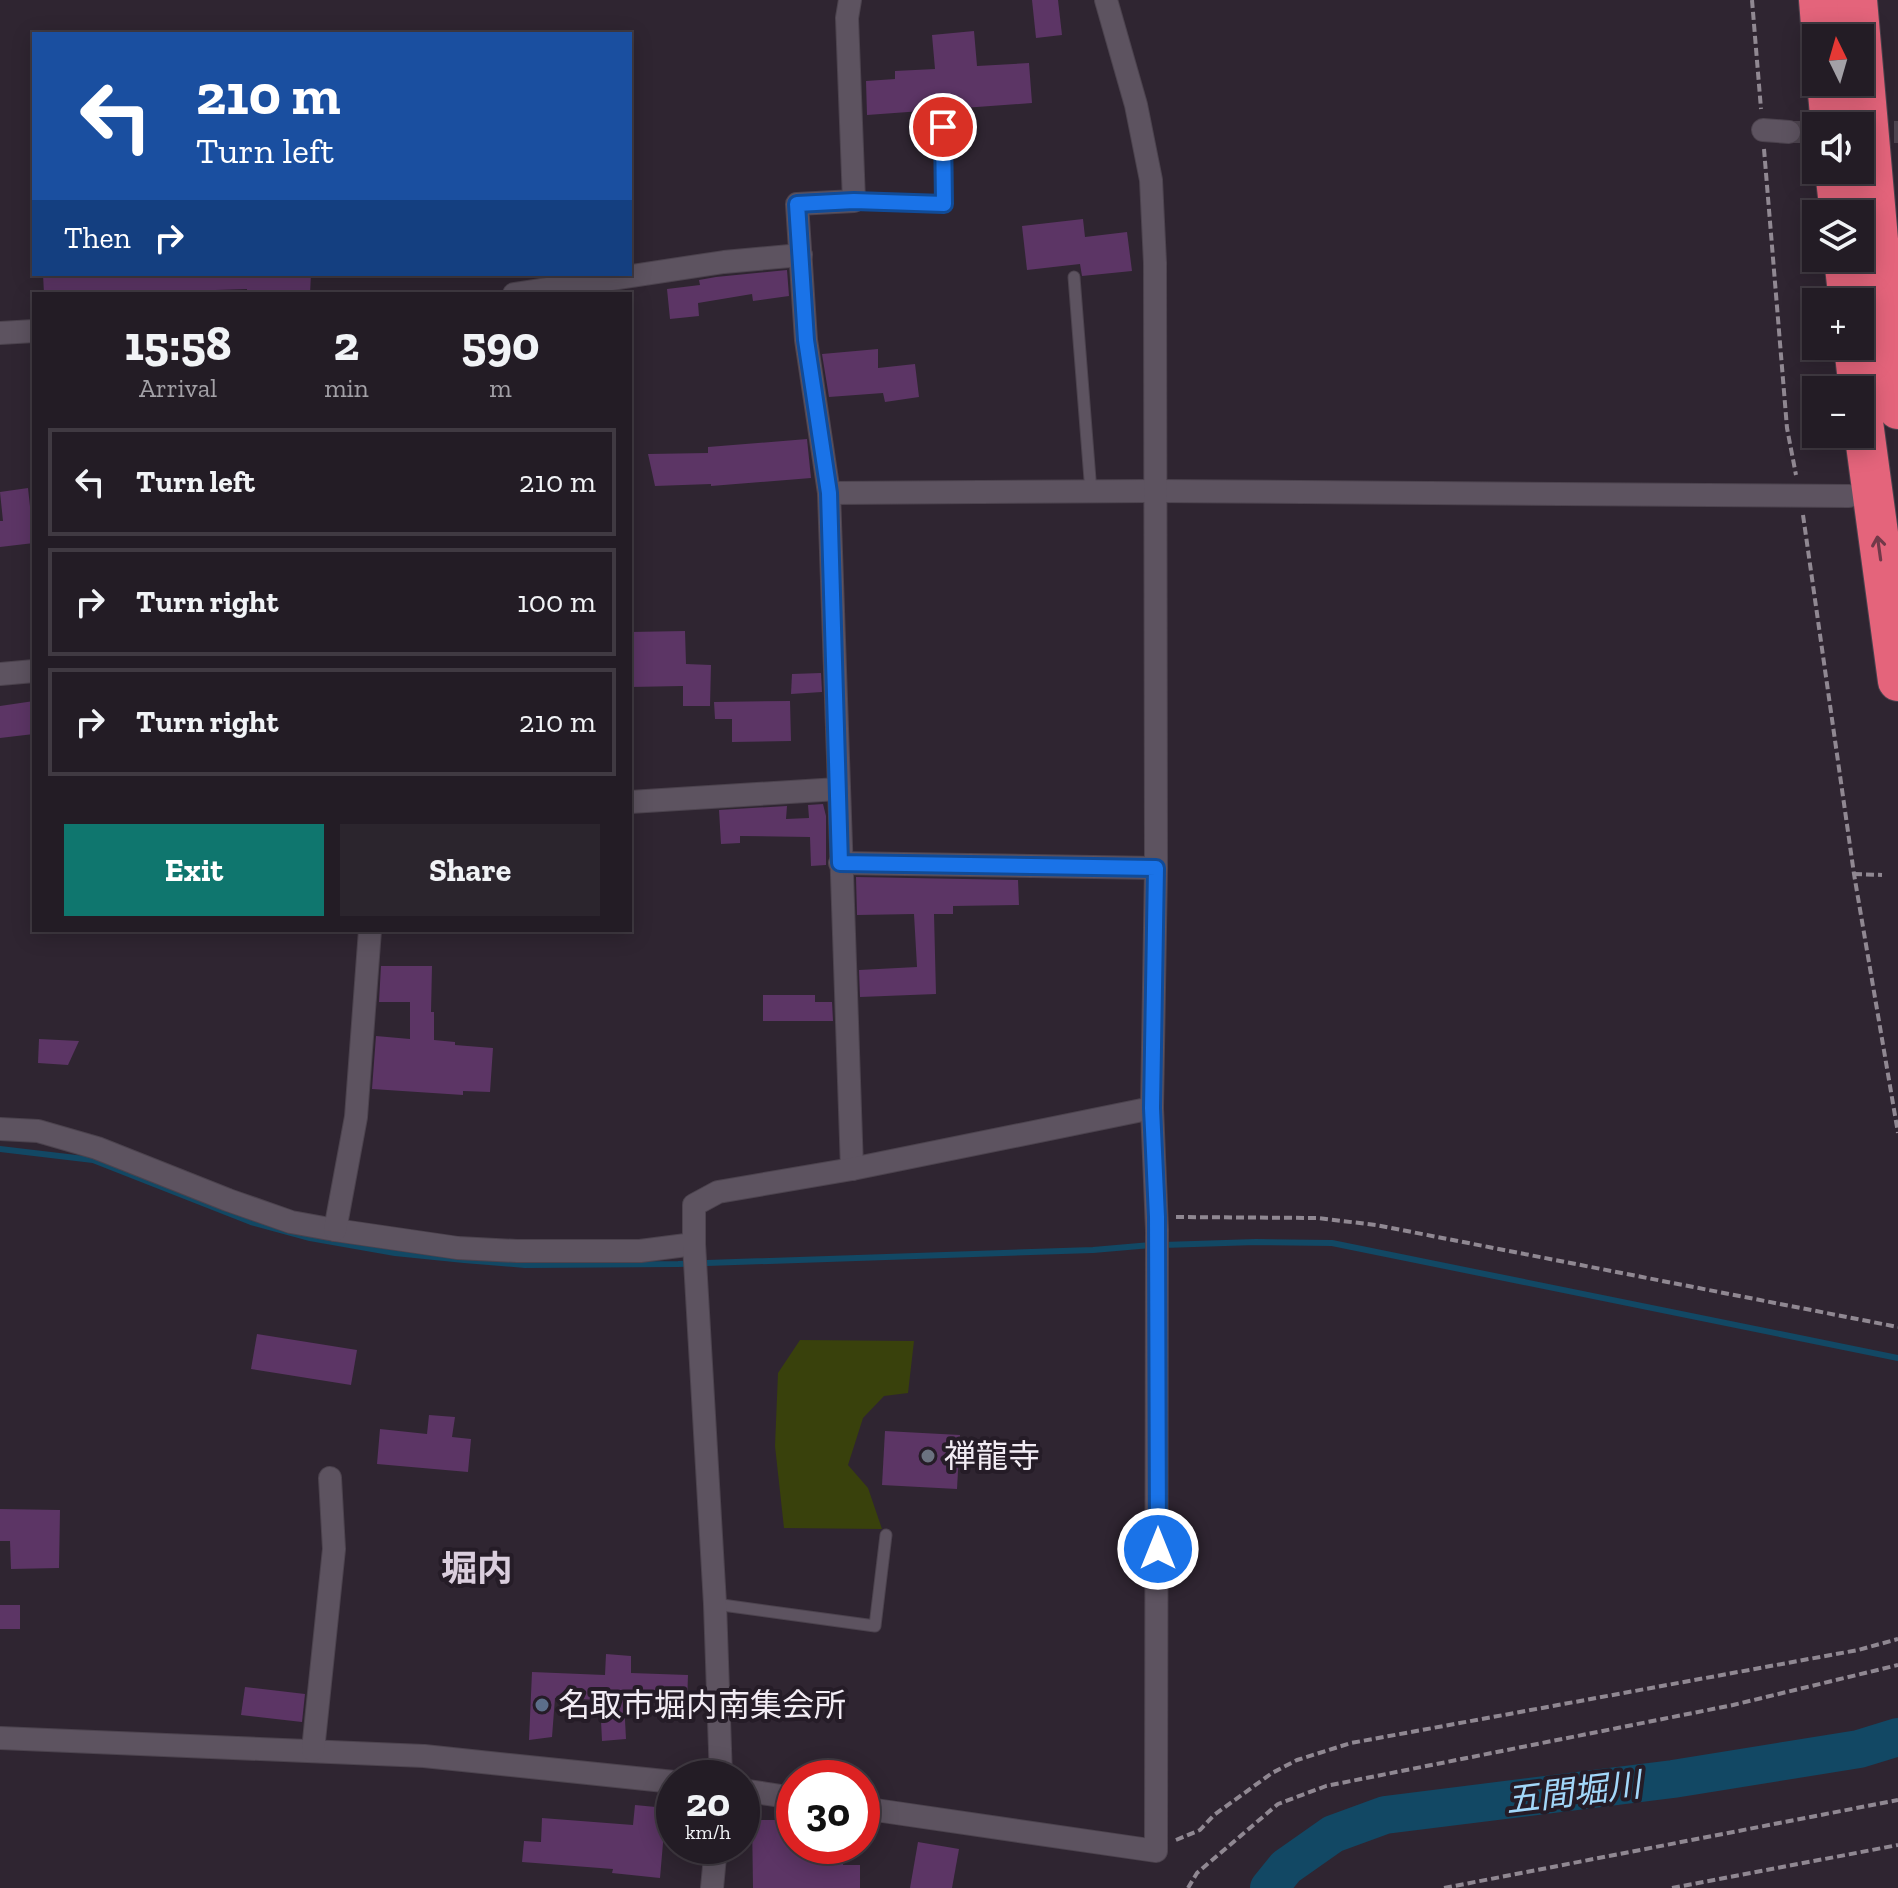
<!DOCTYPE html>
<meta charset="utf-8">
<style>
body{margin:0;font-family:"Zilla Slab","Noto Sans JP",serif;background:#2b252d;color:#f1f3f6;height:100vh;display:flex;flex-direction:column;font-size:30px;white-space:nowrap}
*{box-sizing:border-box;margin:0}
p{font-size:26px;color:#a3a1a7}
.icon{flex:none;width:44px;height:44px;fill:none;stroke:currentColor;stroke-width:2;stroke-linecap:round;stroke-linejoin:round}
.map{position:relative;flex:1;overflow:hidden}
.drawer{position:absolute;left:32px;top:292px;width:600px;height:640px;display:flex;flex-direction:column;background:#231c25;border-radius:0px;box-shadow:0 4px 20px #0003,0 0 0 2px #403a42}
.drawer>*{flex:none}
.top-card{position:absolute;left:32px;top:32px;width:600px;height:244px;border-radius:0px;box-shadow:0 4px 20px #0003,0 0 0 2px #403a42;background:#1a4fa0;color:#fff;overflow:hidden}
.needle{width:52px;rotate:355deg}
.buttons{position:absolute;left:1802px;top:24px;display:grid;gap:16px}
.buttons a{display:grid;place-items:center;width:72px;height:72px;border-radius:0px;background:#231c25;box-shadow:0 4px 20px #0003,0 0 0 2px #403a42;font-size:40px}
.speed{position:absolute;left:656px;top:1760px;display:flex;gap:16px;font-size:40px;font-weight:700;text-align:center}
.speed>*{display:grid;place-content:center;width:104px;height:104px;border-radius:50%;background:#231c25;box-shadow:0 4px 20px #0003,0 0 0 2px #403a42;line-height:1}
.speed small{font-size:20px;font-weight:400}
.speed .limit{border:12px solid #d22;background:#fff;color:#111}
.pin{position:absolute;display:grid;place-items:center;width:68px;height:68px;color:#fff;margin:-34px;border:4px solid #fff;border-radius:50%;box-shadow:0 2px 8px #0007}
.me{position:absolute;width:88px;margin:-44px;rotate:0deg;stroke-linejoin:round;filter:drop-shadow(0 0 6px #0008)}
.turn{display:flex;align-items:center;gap:28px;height:168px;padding:0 32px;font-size:36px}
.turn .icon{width:104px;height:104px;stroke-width:2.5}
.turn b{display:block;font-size:56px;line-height:68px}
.then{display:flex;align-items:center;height:76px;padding:0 32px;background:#0003;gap:16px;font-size:30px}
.eta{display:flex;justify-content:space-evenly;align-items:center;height:136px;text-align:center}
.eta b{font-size:48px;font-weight:700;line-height:56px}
.button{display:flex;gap:16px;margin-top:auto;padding:16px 32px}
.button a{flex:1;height:92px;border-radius:0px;background:#0f766e;color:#fff;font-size:32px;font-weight:700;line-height:92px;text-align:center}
.button a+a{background:#2b252d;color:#f1f3f6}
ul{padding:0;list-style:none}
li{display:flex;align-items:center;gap:24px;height:108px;margin:0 16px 12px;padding:0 16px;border:4px solid #403a42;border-radius:0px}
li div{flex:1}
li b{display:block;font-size:30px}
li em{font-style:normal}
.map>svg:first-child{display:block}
.green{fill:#39410c}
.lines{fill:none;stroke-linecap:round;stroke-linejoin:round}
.stream{stroke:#124864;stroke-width:6}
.river{stroke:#124864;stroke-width:38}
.building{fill:#5c3565}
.street-tunnel{stroke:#4c434e;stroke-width:22;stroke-dasharray:22 11;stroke-linecap:butt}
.lane-casing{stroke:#4c434e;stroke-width:13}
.street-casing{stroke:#4c434e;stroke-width:24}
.highway-casing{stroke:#4c434e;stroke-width:42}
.path{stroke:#908892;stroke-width:4;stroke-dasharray:8 4;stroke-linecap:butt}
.lane{stroke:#5d5360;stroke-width:11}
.street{stroke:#5d5360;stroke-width:22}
.highway{stroke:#e4647b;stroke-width:40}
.oneway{stroke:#713949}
.route-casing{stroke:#114b97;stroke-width:20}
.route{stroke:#1a73e8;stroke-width:14}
.worship-dot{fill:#6b7280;stroke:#251c27;stroke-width:3}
.service-dot{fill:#5c6f8a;stroke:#251c27;stroke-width:3}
.labels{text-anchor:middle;stroke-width:8;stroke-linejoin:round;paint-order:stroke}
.poi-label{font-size:32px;fill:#f2ecf4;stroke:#251c27;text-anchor:start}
.water-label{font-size:34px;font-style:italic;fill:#a2d7f9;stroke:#251c27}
.quarter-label{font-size:36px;font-weight:bold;fill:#dacedd;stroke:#251c27}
</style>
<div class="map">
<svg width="1898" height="1888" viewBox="0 0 1898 1888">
<rect width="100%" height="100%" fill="#2f2531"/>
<!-- green -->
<path class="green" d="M800 1340 914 1341 908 1393 884 1396 863 1418 848 1465 868 1488 882 1529 784 1528 775 1446 778 1373Z"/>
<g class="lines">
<!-- stream -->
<g class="stream">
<path d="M0 1149 93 1160 251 1222 310 1238 395 1253 464 1260 525 1265 678 1264 1093 1250 1151 1245"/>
<path d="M1163 1245 1256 1242 1332 1243 1898 1358"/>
</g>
<!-- river -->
<path class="river" d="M1269 1888 1286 1867 1333 1834 1385 1815 1673 1779 1859 1749 1898 1737"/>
</g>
<!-- building -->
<g class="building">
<path d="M1032 0H1058L1062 35 1036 38Z"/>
<path d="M974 31 977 66 1029 63 1032 103 867 115 866 81 895 79V71L935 69 932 35Z"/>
<path d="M1083 219 1085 237 1127 232 1132 271 1082 276 1080 264 1027 270 1022 226Z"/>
<path d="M787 270 789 296 753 301 752 294 698 303 699 316 670 319 667 289 700 285 699 280 716 277Z"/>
<path d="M43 274H311L310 294 247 292V289L185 291 186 294H44Z"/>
<path d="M878 349V368L915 364 919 397 885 402 883 393 829 397 822 354Z"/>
<path d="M807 439 811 478 711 486V484L655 486 648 454 708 453V447Z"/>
<path d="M28 488 34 543 0 547V521H3L0 492Z"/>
<path d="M685 631 686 664 711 665 710 706H683V686L630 687V632Z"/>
<path d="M821 673 822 692 791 694 792 674Z"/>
<path d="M34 701V734L0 738V706Z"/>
<path d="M790 701 791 741 732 742V719H715L714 702Z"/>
<path d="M823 804 826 816V865L811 866 810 837 740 836V843L721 844 719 810 787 806 786 819 809 818 808 805Z"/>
<path d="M856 877 1018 880 1019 905 953 906V914H934L936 994 860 997 859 970 917 967 914 914 857 915Z"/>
<path d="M381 966H432L431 1012H434V1040L455 1042V1045L493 1048 490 1092 463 1091V1095L372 1089 376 1036 410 1039V1002H379Z"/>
<path d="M763 995H815V1002H832L833 1021H763Z"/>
<path d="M39 1039 79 1041 68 1065 38 1063Z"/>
<path d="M257 1334 357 1350 351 1385 251 1369Z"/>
<path d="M429 1415 455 1417 452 1437 471 1439 468 1472 377 1464 380 1429 427 1434Z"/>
<path d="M885 1431 960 1435 957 1489 882 1485Z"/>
<path d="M0 1509 60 1510 59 1568 11 1569 10 1541H0Z"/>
<rect x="0" y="1605" width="20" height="24"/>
<path d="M606 1654 631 1656V1673L688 1675 687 1704 624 1701 626 1739 602 1741 600 1700 555 1698 552 1737 529 1740 532 1672 605 1675Z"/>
<path d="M245 1687 305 1694 302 1722 241 1715Z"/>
<path d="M635 1805 666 1808 660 1878 612 1873 613 1869 522 1862 524 1841 541 1842 542 1818 633 1825Z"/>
<path d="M752 1820H794V1846H843V1865H860V1888H753Z"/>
<path d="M918 1842 959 1849 952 1888H910Z"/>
</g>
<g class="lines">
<!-- street-tunnel -->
<g class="street-tunnel">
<path d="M1789 132H1816"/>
<path d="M1861 132H1898"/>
</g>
<defs>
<g id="lane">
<path d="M854 201 944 204 943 127"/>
<path d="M1074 277 1091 492"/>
<path d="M715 1604 875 1626 886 1535"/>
</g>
<g id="street">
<path d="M850 0 847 18 854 201 797 204 806 340 829 493 852 1169"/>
<path d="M1763 130 1789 132"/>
<path d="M514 294 724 262 801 255"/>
<path d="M0 333 34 331"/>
<path d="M829 493 1155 491 1849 496"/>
<path d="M0 674 34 671"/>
<path d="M630 802 838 789"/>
<path d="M840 863 1156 868"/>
<path d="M0 1129 38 1131 97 1148 228 1200 291 1222 335 1230 458 1248 517 1251H640L694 1244"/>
<path d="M335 1230 356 1117 370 930"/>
<path d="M0 1738 424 1756 674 1782"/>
<path d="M313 1750 334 1549 330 1478"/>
<path d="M721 1778 715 1604 694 1244V1205L718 1192 852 1169 1152 1108"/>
<path d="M742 1790 794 1798"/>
<path d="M862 1808 1156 1851 1157 1230 1152 1108 1156 868 1155 263 1151 180 1136 105 1106 0"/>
<path d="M712 1888 716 1846"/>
</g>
<g id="highway">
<path d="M1819 0 1822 38"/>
<path d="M1857 0 1879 251 1898 409"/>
<path d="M1827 82 1831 126"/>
<path d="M1835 170 1840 214"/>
<path d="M1844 258 1849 302"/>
<path d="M1854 346 1859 390"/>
<path d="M1860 400 1898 681"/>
</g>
</defs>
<!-- lane casing -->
<use href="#lane" class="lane-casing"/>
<!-- street casing -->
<use href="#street" class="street-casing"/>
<!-- highway casing -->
<use href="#highway" class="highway-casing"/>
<!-- path -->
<g class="path">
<path d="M1752 0 1761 109"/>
<path d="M1764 149 1787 428 1796 475"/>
<path d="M1803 515 1854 874 1898 1133"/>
<path d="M1854 874 1882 875"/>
<path d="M1176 1217 1317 1218 1376 1225 1898 1327"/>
<path d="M1176 1840 1200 1830 1214 1815 1272 1773 1297 1760 1351 1743 1858 1650 1898 1639"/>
<path d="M1188 1888 1197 1873 1278 1804 1326 1786 1733 1705 1898 1665"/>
<path d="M1444 1888 1898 1800"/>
<path d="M1672 1888 1898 1845"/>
</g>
<!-- lane -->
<use href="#lane" class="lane"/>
<!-- street -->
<use href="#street" class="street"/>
<!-- highway -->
<use href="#highway" class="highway"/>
</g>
<!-- one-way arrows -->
<defs><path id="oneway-shaft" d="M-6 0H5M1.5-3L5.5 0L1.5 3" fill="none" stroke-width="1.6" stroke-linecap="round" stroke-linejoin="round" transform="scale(2)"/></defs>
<use class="oneway" href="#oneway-shaft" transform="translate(1879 548) rotate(-98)"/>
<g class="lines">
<defs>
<path id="route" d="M943 127 944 204 854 201 797 204 806 340 829 493 840 863 1156 868 1152 1108 1157 1217 1158 1549"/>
</defs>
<!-- route casing -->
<use href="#route" class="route-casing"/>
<!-- route -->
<use href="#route" class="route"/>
</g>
<!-- markers -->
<circle class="worship-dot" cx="928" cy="1456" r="8"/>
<circle class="service-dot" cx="542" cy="1705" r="8"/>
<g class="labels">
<!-- poi labels -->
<g class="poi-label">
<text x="944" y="1467">禅龍寺</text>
<text x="558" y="1716">名取市堀内南集会所</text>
</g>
<!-- water labels -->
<g class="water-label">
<text transform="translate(1573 1792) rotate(-7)" y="12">五間堀川</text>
</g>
<!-- quarter labels -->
<g class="quarter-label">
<text x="477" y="1581">堀内</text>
</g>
</g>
</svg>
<div class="buttons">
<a><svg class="needle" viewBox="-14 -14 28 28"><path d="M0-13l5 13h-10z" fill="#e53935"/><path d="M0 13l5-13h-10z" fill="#a3a1a7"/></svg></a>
<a><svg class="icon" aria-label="sound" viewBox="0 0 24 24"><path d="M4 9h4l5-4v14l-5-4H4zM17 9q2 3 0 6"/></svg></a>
<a><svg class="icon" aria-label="layers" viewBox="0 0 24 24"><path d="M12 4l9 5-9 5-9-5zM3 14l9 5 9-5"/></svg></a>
<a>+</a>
<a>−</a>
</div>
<div class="speed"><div>20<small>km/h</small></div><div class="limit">30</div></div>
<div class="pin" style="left:943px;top:127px;background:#d93025"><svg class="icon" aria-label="arrive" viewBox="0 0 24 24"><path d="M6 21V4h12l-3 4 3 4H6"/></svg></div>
<svg class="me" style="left:1158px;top:1549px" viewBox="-20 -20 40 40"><circle r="17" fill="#1a73e8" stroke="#fff" stroke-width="3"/><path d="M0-11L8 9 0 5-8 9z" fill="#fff"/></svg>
<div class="top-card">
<div class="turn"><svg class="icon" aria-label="left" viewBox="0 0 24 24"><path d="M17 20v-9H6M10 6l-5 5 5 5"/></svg><div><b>210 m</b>Turn left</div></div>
<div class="then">Then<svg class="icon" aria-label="right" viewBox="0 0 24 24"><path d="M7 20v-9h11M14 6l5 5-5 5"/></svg></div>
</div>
<section class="drawer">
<div class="eta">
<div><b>15:58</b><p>Arrival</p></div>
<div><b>2</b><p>min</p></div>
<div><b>590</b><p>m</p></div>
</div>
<ul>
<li><svg class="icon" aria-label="left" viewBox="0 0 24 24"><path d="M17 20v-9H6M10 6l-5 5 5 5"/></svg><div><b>Turn left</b></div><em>210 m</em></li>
<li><svg class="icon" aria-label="right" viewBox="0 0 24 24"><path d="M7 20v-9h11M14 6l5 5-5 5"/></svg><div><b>Turn right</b></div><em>100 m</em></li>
<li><svg class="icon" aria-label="right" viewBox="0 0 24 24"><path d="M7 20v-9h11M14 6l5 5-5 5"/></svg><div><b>Turn right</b></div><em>210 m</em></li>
</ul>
<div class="button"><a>Exit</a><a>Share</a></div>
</section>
</div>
